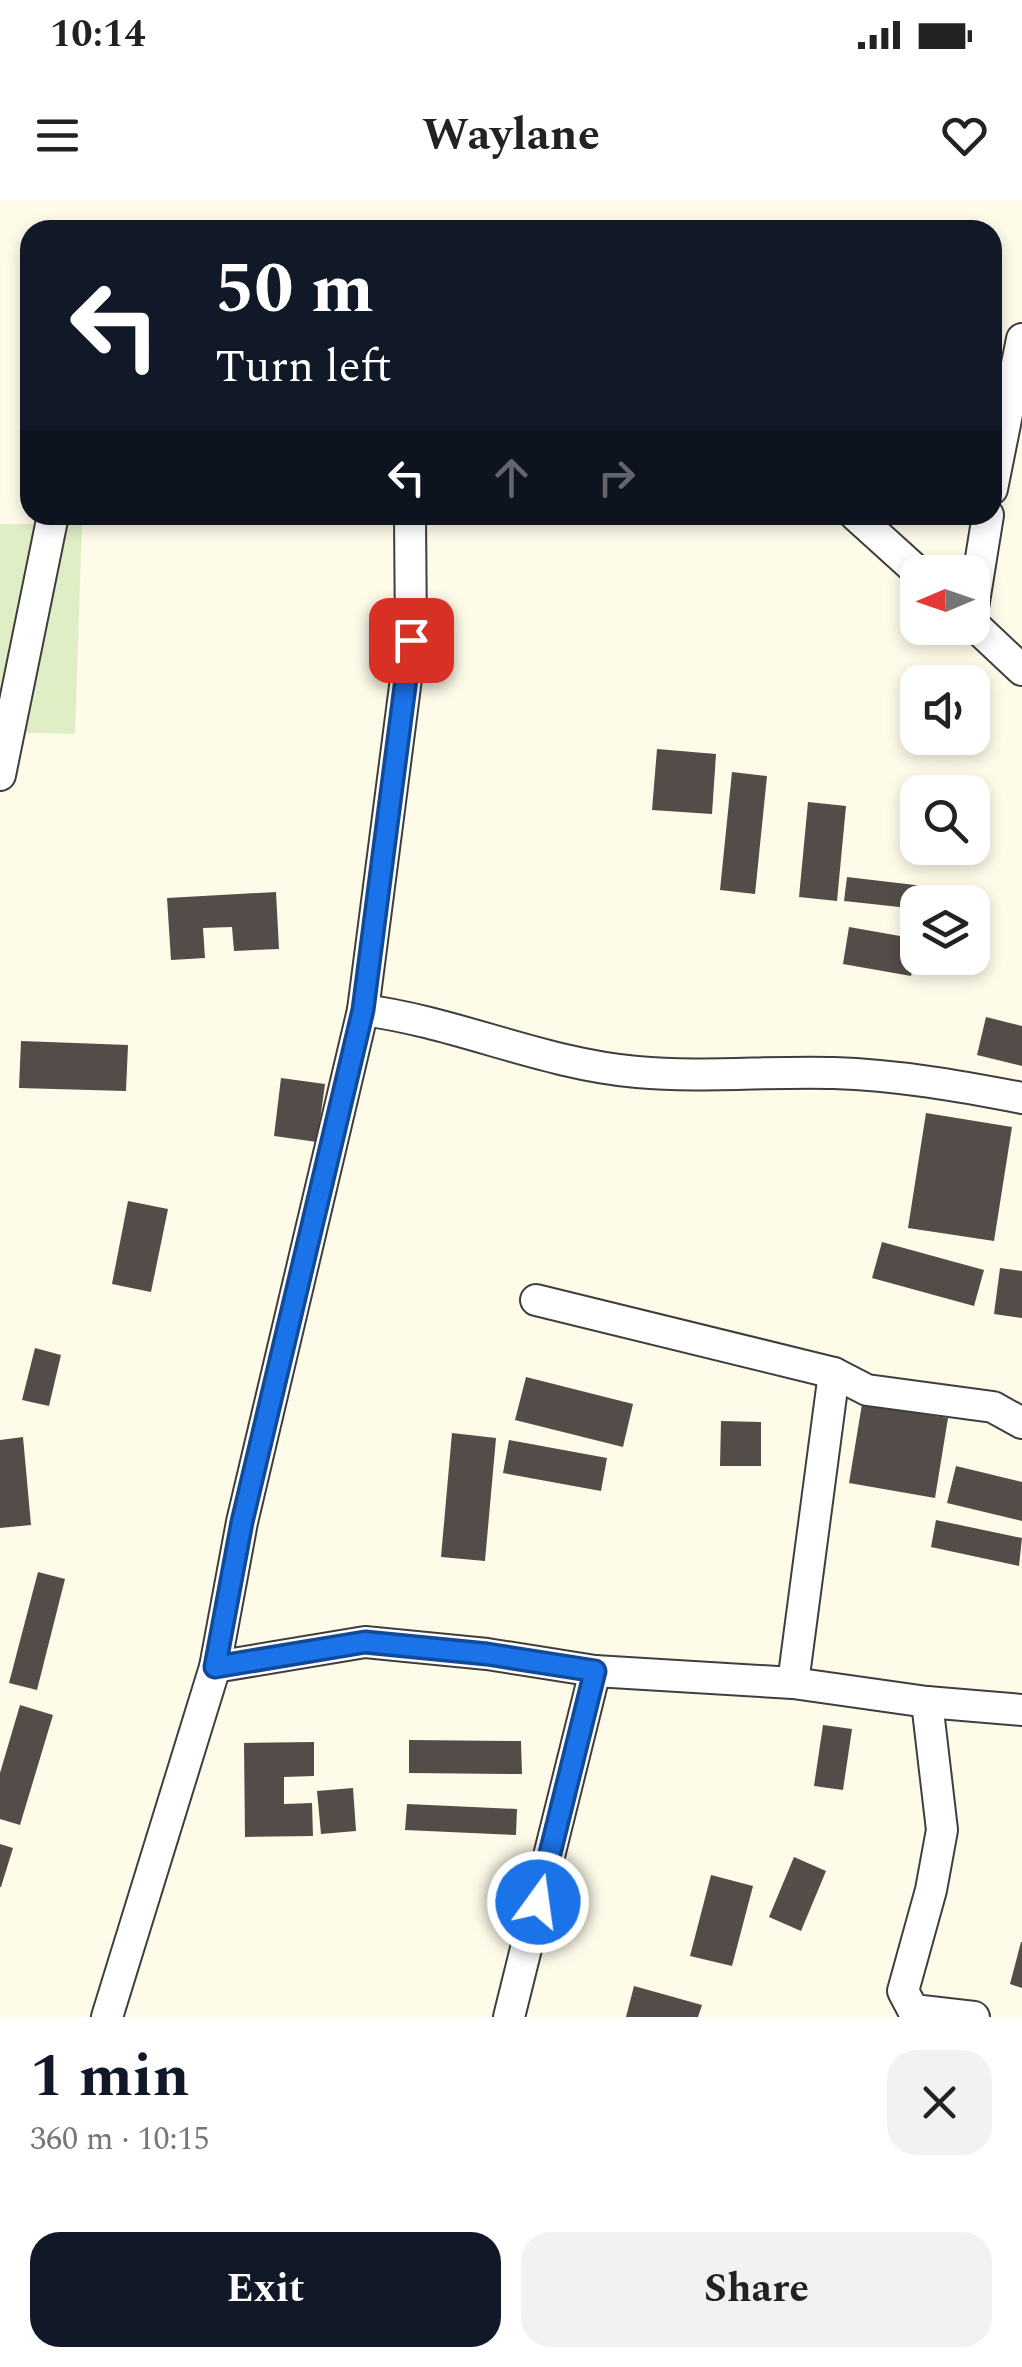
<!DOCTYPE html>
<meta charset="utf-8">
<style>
body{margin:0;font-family:Spectral,serif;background:#f2f2f2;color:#222;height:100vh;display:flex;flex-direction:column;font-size:38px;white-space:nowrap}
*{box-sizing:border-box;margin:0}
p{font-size:32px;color:#767676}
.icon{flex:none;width:55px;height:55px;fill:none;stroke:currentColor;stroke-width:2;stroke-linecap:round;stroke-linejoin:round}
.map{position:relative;height:1817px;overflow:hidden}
.side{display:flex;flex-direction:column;background:#fff;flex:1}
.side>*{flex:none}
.top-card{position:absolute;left:20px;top:20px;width:982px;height:305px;border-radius:30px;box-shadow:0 5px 15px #0003;background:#111827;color:#fff;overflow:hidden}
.needle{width:65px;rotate:268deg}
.fabs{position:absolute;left:900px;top:355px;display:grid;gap:20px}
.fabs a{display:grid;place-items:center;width:90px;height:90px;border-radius:20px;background:#fff;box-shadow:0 5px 15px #0003;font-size:50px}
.pin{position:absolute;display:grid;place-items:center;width:85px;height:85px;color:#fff;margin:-42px;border-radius:20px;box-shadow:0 5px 15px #0006}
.me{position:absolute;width:110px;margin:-55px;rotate:14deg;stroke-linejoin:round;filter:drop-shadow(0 0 8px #0008)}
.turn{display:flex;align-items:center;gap:35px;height:210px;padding:0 30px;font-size:45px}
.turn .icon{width:130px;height:130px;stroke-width:2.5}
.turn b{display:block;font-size:70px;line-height:85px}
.lanes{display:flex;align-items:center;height:95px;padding:0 30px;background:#0003;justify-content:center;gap:50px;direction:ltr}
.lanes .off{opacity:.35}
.round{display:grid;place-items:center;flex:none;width:105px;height:105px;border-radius:30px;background:#f2f2f2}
.summary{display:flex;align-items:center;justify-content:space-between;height:170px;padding:0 30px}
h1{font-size:60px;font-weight:700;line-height:75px;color:#111827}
.cta{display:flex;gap:20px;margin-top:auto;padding:20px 30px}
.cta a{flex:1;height:115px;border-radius:30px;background:#111827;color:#fff;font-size:40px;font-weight:700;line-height:115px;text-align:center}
.cta a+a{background:#f2f2f2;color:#222}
.status{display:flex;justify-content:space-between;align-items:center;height:70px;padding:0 50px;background:#fff;direction:ltr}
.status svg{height:28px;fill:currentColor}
header{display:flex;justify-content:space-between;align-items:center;height:130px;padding:0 30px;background:#fff;font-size:45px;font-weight:700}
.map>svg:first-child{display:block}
.pitch{fill:#e0eec6}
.building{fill:#534c48}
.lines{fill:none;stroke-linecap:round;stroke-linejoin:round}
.minor-casing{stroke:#3e3e3e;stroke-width:34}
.minor{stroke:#fff;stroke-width:30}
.route-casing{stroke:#114b97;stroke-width:25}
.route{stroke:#1a73e8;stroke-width:18}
</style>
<div class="status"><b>10:14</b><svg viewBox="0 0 49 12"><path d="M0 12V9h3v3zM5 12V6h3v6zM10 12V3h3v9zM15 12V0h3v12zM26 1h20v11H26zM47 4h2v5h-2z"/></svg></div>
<header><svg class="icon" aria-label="menu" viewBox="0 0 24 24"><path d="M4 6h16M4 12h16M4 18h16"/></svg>Waylane<svg class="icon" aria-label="heart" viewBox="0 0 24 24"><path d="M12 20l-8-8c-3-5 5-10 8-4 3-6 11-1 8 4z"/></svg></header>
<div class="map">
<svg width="1022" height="1817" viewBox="0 0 1022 1817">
<rect width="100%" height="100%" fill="#fefbe9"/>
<!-- pitch -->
<path class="pitch" d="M0 324H82L75 534 0 532Z"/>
<!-- building -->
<g class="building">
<path d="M657 549 716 554 712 614 652 610Z"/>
<path d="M732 572 767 576 755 694 720 690Z"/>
<path d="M808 602 846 606 837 701 799 697Z"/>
<path d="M847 677 932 687 931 702H918V709L844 701Z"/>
<path d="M276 692 279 749 234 751 232 727 203 728 205 758 171 760 167 698Z"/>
<path d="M849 727 917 739 911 776 843 764Z"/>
<path d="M986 817 1022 826V866L977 855Z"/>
<path d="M21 841 128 845 126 891 19 888Z"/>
<path d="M281 878 325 884 317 942 274 936Z"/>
<path d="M926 913 1012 927 994 1041 908 1028Z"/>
<path d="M128 1001 168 1009 151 1092 112 1084Z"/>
<path d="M882 1042 984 1070 974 1106 872 1078Z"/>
<path d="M1000 1068 1022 1071V1118L994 1114Z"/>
<path d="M35 1148 61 1155 49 1206 22 1200Z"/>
<path d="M526 1177 633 1204 623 1247 515 1220Z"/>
<path d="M862 1204 948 1218 935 1298 849 1283Z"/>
<path d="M721 1221 761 1222V1266H720Z"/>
<path d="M452 1233 496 1238 485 1361 441 1357Z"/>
<path d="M23 1237 31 1325 0 1328V1240Z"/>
<path d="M509 1240 607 1258 601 1291 503 1273Z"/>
<path d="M956 1266 1022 1282V1321L947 1303Z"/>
<path d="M936 1320 1022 1338 1019 1366 931 1347Z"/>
<path d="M38 1372 65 1379 37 1490 9 1483Z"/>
<path d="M20 1505 53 1515 20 1625 0 1619V1573Z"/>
<path d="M823 1525 852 1529 843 1590 814 1586Z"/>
<path d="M409 1540 521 1541 522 1574 409 1573Z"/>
<path d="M314 1542V1576L284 1577V1604L312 1603 313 1636 245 1637 244 1543Z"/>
<path d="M353 1588 356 1631 321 1634 317 1591Z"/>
<path d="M407 1604 517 1609 516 1635 405 1630Z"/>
<path d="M0 1644 13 1648 1 1687H0Z"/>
<path d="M794 1657 826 1671 801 1731 769 1717Z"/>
<path d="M711 1675 753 1686 732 1766 690 1756Z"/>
<path d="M1021 1742H1022V1788L1010 1784Z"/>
<path d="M634 1786 702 1805 698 1817H626Z"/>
</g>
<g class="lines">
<defs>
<g id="minor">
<path d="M992 289 1022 139"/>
<path d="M855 315 918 372"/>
<path d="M972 414 988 315"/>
<path d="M972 423 1022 470"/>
<path d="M0 575 53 315"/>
<path d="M363 810C456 822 543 864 637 872 702 878 768 871 834 873 897 875 960 886 1022 898"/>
<path d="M536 1100 834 1173 867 1190 993 1207 1022 1223"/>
<path d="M215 1467 365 1442 487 1454 595 1471 509 1817"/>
<path d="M595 1471 793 1483 927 1502 1022 1510"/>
<path d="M793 1483 834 1173"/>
<path d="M927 1502 942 1630 931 1690 903 1791 913 1810 974 1817"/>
<path d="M107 1817 215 1467 242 1322 363 810 411 440 410 315"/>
</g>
</defs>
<!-- minor casing -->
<use href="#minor" class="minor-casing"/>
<!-- minor -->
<use href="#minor" class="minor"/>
</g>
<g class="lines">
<defs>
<path id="route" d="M411 440 363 810 242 1322 215 1467 365 1442 487 1454 595 1471 538 1702"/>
</defs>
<!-- route casing -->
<use href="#route" class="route-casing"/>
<!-- route -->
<use href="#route" class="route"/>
</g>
</svg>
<div class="fabs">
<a><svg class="needle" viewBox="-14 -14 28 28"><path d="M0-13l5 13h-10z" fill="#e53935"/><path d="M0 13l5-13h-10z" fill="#767676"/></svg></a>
<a><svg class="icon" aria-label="sound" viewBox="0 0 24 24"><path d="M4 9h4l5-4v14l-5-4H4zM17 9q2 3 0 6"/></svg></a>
<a><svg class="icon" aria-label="search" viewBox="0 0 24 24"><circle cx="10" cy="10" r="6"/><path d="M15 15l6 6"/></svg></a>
<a><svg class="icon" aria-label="layers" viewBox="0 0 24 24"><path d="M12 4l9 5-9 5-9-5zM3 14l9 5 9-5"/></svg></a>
</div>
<div class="pin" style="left:411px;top:440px;background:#d93025"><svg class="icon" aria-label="arrive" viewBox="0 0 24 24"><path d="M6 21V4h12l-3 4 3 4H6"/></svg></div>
<svg class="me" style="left:538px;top:1702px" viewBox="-20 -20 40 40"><circle r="17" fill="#1a73e8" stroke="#fff" stroke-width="3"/><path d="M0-11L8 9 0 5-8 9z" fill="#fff"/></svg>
<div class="top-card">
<div class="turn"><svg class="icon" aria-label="left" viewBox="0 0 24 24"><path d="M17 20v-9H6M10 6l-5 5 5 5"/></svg><div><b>50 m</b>Turn left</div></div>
<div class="lanes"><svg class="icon" aria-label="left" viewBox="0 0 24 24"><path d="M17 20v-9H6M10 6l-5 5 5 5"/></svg><svg class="icon off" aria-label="ahead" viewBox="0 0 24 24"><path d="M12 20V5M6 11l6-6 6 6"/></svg><svg class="icon off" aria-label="right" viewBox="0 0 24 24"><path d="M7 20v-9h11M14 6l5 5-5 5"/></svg></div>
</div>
</div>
<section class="side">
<div class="summary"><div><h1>1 min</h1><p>360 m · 10:15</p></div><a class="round"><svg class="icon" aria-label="close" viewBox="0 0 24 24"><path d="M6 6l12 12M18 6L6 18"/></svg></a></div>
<div class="cta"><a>Exit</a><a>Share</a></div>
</section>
